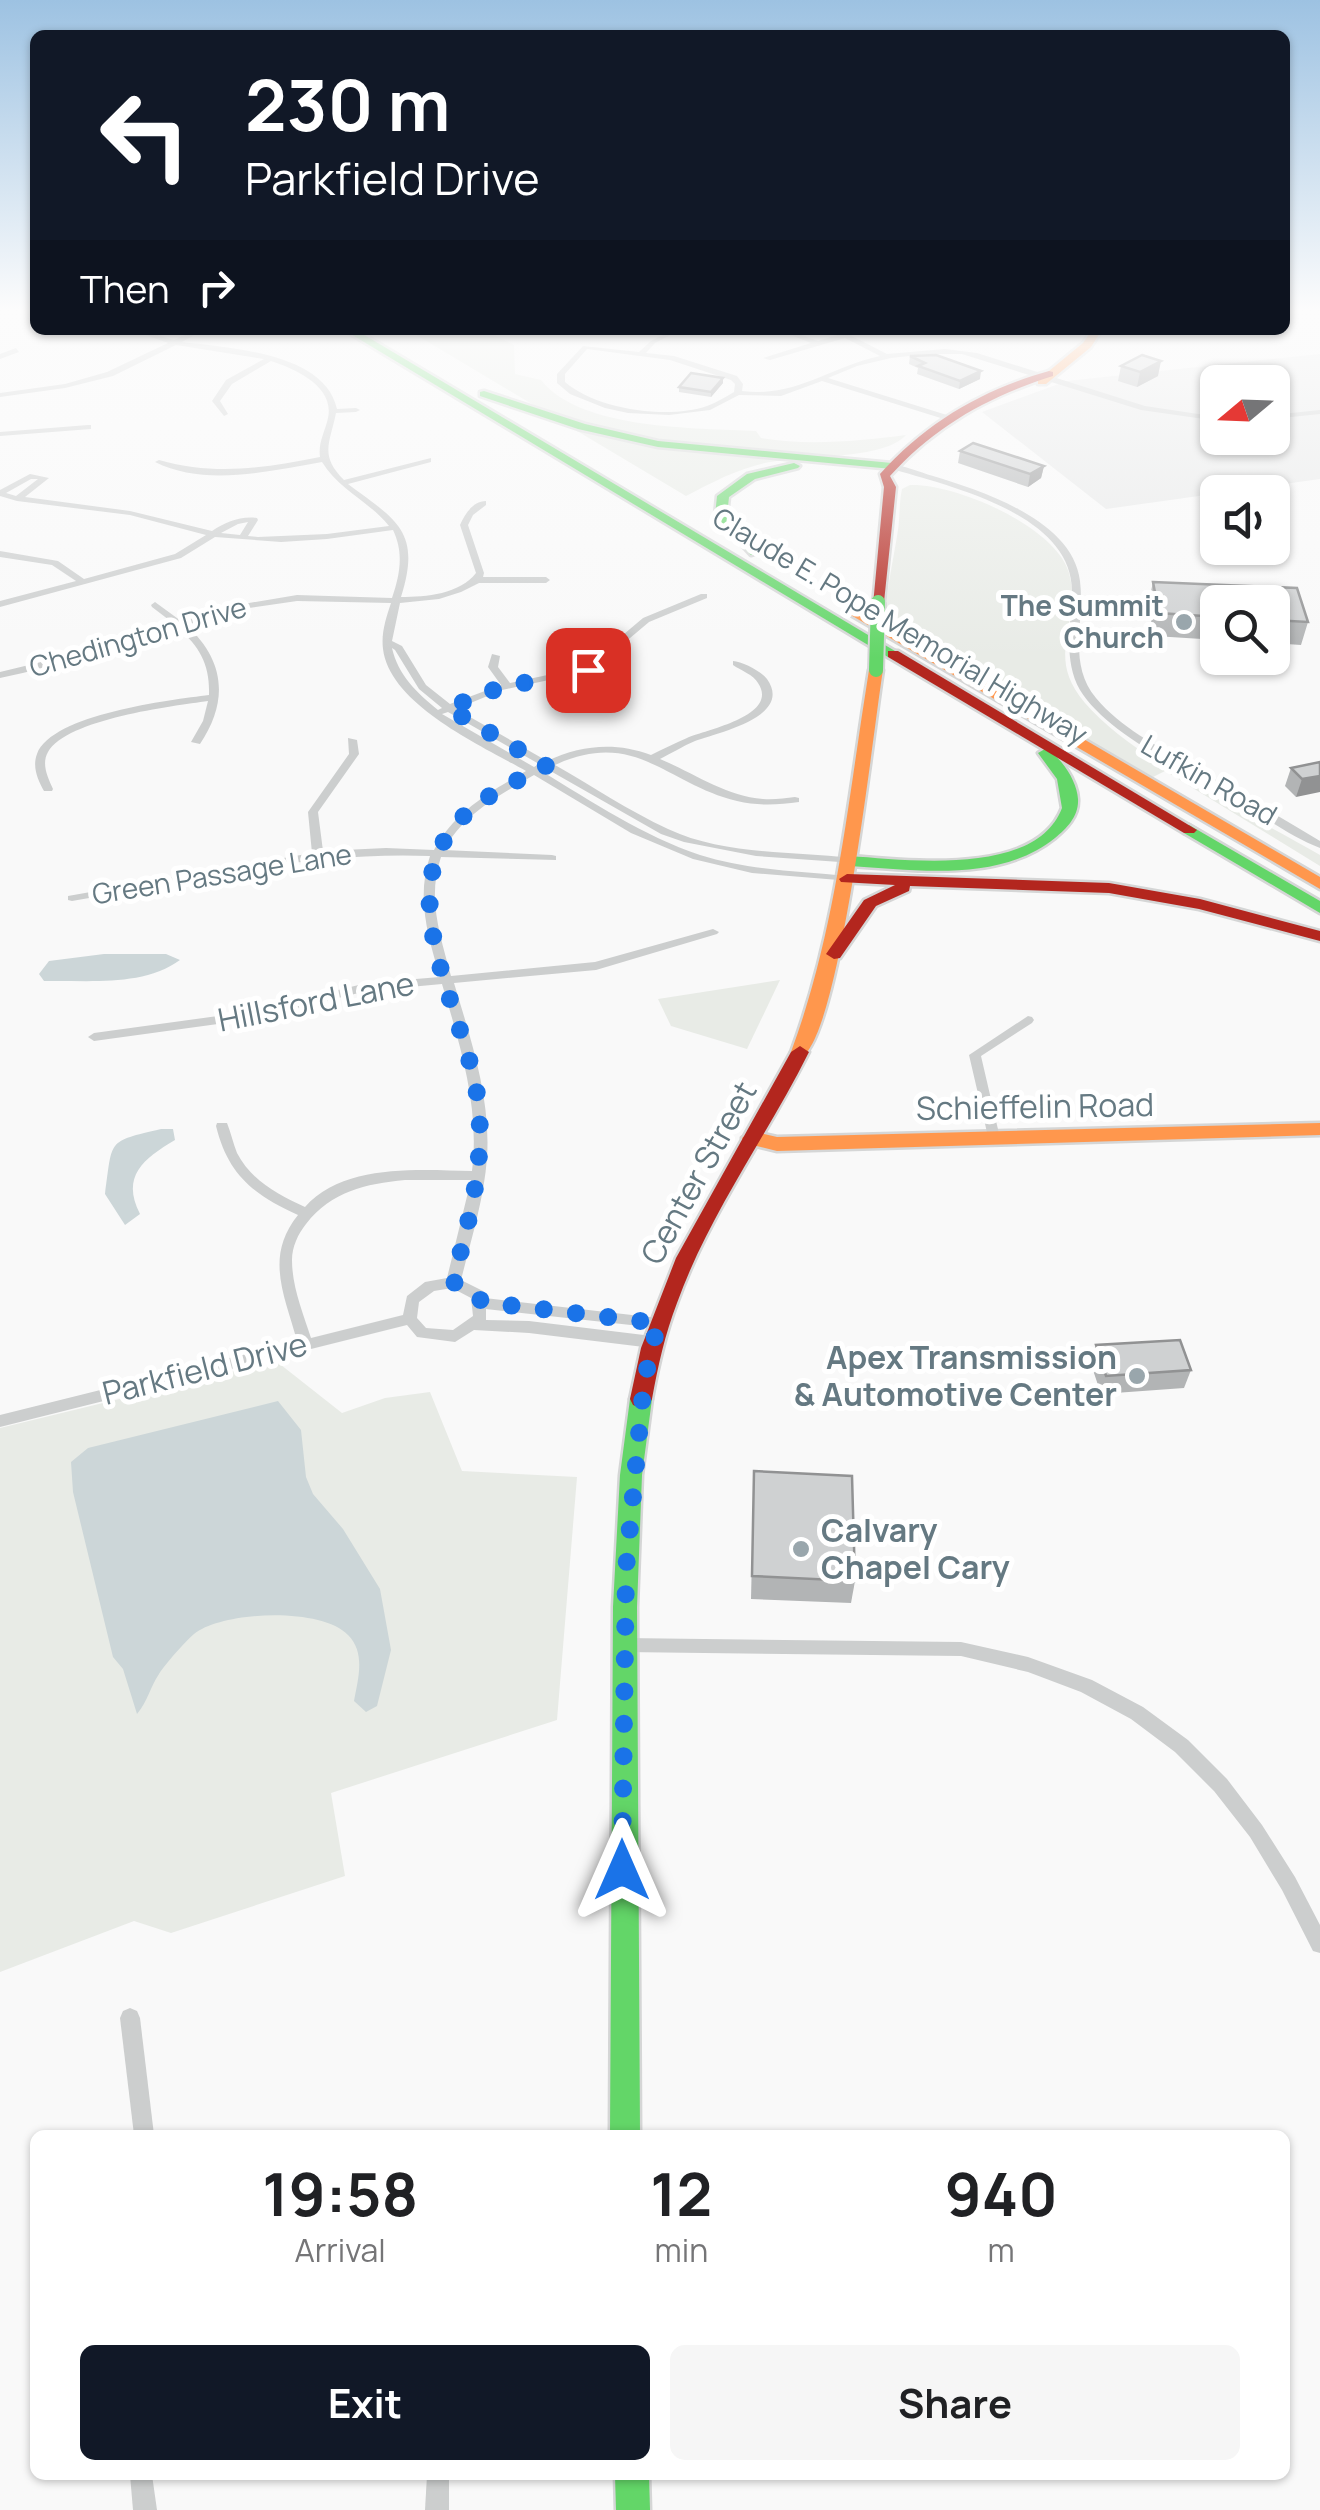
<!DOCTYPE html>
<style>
body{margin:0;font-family:Manrope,sans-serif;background:#f6f6f6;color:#202124;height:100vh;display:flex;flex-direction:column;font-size:38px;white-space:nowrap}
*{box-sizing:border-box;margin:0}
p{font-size:32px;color:#757577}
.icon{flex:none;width:55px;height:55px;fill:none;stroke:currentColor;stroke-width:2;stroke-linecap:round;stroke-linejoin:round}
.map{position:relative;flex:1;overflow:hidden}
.drawer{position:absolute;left:30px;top:2130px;width:1260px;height:350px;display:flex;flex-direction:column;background:#fff;border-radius:15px;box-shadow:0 2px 8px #0004}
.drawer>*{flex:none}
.top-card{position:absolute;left:30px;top:30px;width:1260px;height:305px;border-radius:15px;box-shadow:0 2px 8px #0004;background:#111827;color:#fff;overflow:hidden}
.needle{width:65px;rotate:251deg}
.controls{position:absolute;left:1200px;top:365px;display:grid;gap:20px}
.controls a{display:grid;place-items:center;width:90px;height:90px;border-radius:15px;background:#fff;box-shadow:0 2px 8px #0004;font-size:50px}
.pin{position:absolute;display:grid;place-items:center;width:85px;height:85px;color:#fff;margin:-42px;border-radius:20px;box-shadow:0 5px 15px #0006}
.me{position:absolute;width:110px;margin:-55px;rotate:0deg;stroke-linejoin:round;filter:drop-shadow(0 0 8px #0008)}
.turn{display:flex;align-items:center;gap:35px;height:210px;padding:0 50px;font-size:45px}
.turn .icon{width:130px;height:130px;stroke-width:2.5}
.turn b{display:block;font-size:70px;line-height:85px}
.then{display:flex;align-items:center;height:95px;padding:0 50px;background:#0003;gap:20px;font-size:38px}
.eta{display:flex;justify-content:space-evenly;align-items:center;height:170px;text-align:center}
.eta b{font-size:60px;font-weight:700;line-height:70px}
.button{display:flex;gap:20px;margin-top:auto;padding:20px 50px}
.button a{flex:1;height:115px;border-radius:15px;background:#111827;color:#fff;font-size:40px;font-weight:700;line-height:115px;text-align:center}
.button a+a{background:#f6f6f6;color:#202124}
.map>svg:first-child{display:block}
.built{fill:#e8e9e9;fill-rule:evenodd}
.green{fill:#e8ebe6}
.water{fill:#ccd6d8}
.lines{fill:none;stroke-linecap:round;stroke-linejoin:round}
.fast-casing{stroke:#d5d6d6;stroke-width:5}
.slow-casing{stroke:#d5d6d6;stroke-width:5}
.jam-casing{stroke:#d5d6d6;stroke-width:5}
.street{fill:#cccece;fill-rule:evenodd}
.fast{fill:#63d668;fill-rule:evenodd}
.slow{fill:#ff974d;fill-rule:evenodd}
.jam{fill:#b3261e;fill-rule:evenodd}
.fast-bridge-casing{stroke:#d5d6d6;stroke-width:18;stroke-linecap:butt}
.fast-bridge{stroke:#63d668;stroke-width:14}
.wall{fill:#b2b4b5}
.shaded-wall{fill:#919293}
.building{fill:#cfd1d2;stroke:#919293;stroke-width:2.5}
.route{stroke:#1a73e8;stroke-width:18;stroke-dasharray:0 32.4}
.poi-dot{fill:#99a6ac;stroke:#fff;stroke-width:4}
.labels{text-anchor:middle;stroke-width:10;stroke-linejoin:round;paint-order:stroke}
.far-poi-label{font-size:28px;font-weight:bold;fill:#657982;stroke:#fff;text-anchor:end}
.far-street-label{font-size:28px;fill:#657982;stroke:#fff}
.street-label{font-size:32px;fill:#657982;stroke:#fff}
.poi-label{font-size:32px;font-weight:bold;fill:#657982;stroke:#fff;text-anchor:end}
</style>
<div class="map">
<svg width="1320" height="2510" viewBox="0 0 1320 2510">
<rect width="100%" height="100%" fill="#f9f9f9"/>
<!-- built -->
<path class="built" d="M1320 354V479L1106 509 982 412 1067 381ZM1218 382H1272V438H1218Z"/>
<!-- green -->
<g class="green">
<path d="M408 330H484L514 345 515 374 541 380C580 430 697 428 756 431L761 438C809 446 858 441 906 435 884 460 803 455 765 463 737 469 711 483 686 496Z"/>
<path d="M910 485C954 483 1056 526 1069 573 1083 623 1043 654 1085 703 1134 760 1253 816 1320 855V866L1165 771 1153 777 885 622C886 590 893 562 898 530 900 517 899 503 902 489Z"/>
<path d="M780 980 747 1049 671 1026 658 999Z"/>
<path d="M276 1361 342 1413 385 1398 430 1392 462 1471 577 1477 557 1720 331 1793 345 1876 171 1933 134 1921 0 1972V1428Z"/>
</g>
<!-- water -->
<g class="water">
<path d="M104 954H166L180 960C143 987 89 980 44 981L39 974 49 961Z"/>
<path d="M161 1129H173L175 1140C143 1159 121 1176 140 1214L125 1225 105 1194C113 1139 106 1142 161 1129Z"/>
<path d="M278 1401 301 1430 306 1477 313 1494 343 1529 380 1589 391 1650 377 1706 366 1712 354 1701C358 1679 366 1653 348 1635 321 1607 223 1611 194 1634 184 1643 166 1663 159 1674 150 1687 148 1701 137 1714L123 1669 113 1657 73 1492 71 1462 88 1448Z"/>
</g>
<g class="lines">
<defs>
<g id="fast">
<path d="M344 330H356L900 654 888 657Z"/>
<path d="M484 391 585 424 658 441 892 463 898 466 892 469 658 447 578 429 480 396V392Z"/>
<path d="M794 463 800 466 798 468 755 479 729 497 727 515 761 552 751 555 715 516 717 496 747 474Z"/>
<path d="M1045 749C1061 756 1077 781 1078 799 1079 816 1067 828 1055 838 999 883 917 870 850 866L842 861 850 856C907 860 1036 877 1062 808L1057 779 1038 753Z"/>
<path d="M1189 825 1320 901V913L1184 833V827Z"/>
<path d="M641 1390 649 1393 652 1399 642 1475 637 1607 640 2135H610L613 1607 620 1475 630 1399 633 1393Z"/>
<path d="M615 2475H649L650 2510H616Z"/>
</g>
<g id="slow">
<path d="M1092 330H1102L1091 347 1046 384H1038V380L1083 343Z"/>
<path d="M849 608H859L1320 877V889L849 614Z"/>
<path d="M876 666 883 670C874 724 840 1042 800 1058L791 1052C837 928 848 799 869 670Z"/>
<path d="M1320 1123V1135L777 1151 744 1143 742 1138 751 1131 777 1137Z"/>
</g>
<g id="jam">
<path d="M1049 371 1053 372V376C989 396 935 426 890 476L896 487 884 602 873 605 884 487 880 474C927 422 982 390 1049 371Z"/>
<path d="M888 651H898L1197 830 1194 833H1184L888 657Z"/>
<path d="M847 874 1109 883 1200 899 1320 931V941L1199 909 1109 893 910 886 909 891 876 906 840 958 834 959 826 954 864 900 895 885 841 882 839 879Z"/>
<path d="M800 1046 809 1052C767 1136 709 1214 677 1303 665 1334 658 1366 652 1399L649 1405 641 1408 633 1405 630 1399 641 1348 676 1258 791 1052Z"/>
</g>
</defs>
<!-- fast casing -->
<use href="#fast" class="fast-casing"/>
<!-- slow casing -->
<use href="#slow" class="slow-casing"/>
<!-- jam casing -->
<use href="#jam" class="jam-casing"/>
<!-- street -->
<g class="street">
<path d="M132 330H141L174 340 195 330H203L182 342C228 348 325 352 337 409L356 408 360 410 356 412 336 413C330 443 319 455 344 480L431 458V462L348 484C396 520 422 531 401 597 426 597 460 594 476 573L460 525C465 514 473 501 486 501V505L473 515 468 525 484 573 483 577H546L550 580 546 583H479L461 592 439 599 400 603 392 641 402 646 426 685 450 704 501 685 488 667 492 654 500 656 498 667 510 683 585 667 643 618 701 594H707V598L649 622 591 671 502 690 456 709 547 761C582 745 615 742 651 755 663 749 675 743 687 738 705 730 780 716 758 683 754 675 740 670 733 665V661C742 662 760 670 767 679 794 717 716 733 695 741 683 746 672 753 660 759 694 773 725 796 763 799 774 800 785 798 795 797L799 798V802C778 805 758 806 737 801 666 784 636 728 555 765 592 786 629 811 668 829 723 855 791 851 850 858L855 861 854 863 756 856 684 842 661 834 547 769 541 771C593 802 643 836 700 855 747 870 798 871 847 876L852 879 851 881 752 873 693 859 631 833 534 775C500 795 463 814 444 850L552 855 556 856V860L441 857C427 898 440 935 451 976L595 962 713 929 719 932 717 934 596 970 454 983C471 1040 491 1098 487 1158 484 1199 471 1240 461 1280L483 1291 485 1298 658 1318 663 1319 665 1323 663 1327 658 1328 486 1309V1320L529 1321 652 1336 657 1338 659 1342 657 1346 652 1348 529 1333 474 1330 455 1342 417 1337 407 1325 0 1427V1415L297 1341C285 1296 264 1257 298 1215 254 1195 228 1175 216 1126L217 1123H227C231 1133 233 1143 237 1153 251 1180 278 1195 305 1207 344 1163 419 1170 472 1171 480 1107 460 1045 442 984L367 991 247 1020 94 1041 88 1037 94 1033 247 1012 367 983 440 977C428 936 416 898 430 856 309 851 190 881 72 901L68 900V896L312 853 308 812 349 754 348 738 357 740 359 754 318 812 323 851 386 848 434 850C454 812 490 792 526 771 482 746 390 705 383 649 381 633 386 618 391 603L297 601 249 608 186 625C225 660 229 701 200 744L191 742 203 721 208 701C172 706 67 719 48 752 41 764 48 778 53 789L52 791H44C38 780 32 767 37 754 52 714 170 700 209 695 210 665 200 647 178 628 119 647 61 665 0 678V672L95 649 173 623 152 607 151 605 155 602 181 621 249 603 297 595 392 598C400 574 404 553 393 530L327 539 281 542 215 537 181 558 0 607V601L76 581 52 565 0 557V551L58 561 84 579 175 554 206 535 130 515 17 501 0 496V490L30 474 49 478 25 497 130 511 212 531C226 522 240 516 257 518L258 520 248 536 258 537 327 534 389 526C369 501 339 490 322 462 269 471 205 487 155 462L159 460C216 476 264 468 320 457 318 442 325 432 328 418 335 387 296 369 271 361L232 384 220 401 228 414 224 416 212 401 226 380 264 359 176 345 113 376 65 388 0 397V393L65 384 107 372 168 343ZM31 479H38L16 496 6 493ZM248 522 240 535 221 533 238 524ZM392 648 395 650 419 689 442 708 438 710C417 693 398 675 392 648ZM448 712 539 764 534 767 442 714ZM405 1180H471L447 1278 425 1282 407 1296 403 1315 311 1338C303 1313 292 1287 292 1260 292 1247 298 1234 306 1224 332 1191 365 1184 405 1180ZM452 1288 471 1298 473 1316 453 1330 426 1328 417 1318 419 1302 434 1291Z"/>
<path d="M672 330H680L655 343 646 353 674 356 737 376 743 384 742 391C796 398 829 367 880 356L845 338 770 360 763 358 811 343 778 330H788L818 341 837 335 825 330 848 334 887 354 945 349 977 353 1145 406 1218 417V421L1141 410 962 354H927L891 358 857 366 828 378 950 416 951 418 947 420 822 381 781 396 739 395 710 410 669 415 628 413 605 408 570 394 557 383V374L583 346 639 352 651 341ZM587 349 670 360 731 380 735 384 734 392C725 397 716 403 707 406 667 420 596 409 565 382V374Z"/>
<path d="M16 348 19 352 0 359V354Z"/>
<path d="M1320 410V414L1272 419V415Z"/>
<path d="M88 425H91V429L0 436V432Z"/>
<path d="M889 464C904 465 919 472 933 476 982 491 1073 520 1080 581 1085 621 1067 663 1096 698 1121 728 1156 745 1189 764 1233 789 1276 815 1320 841V848C1292 837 1266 818 1241 803 1194 775 1107 735 1080 690 1063 660 1071 625 1072 592 1073 513 948 486 889 468Z"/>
<path d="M1028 1016 1032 1017 1034 1020 1032 1023 981 1056 1000 1138 994 1142 989 1141 969 1055Z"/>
<path d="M624 1638 961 1642 1028 1657 1092 1680 1143 1707 1188 1740 1227 1779 1262 1825 1295 1877 1320 1925V1953L1313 1951 1282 1890 1250 1837 1214 1791 1175 1752 1131 1719 1081 1692 1028 1672 961 1656 624 1652 618 1650 616 1645 618 1640Z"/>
<path d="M130 2008 137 2011 140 2018 154 2135H134L120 2018 123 2011Z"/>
<path d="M130 2475H152L157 2510H133Z"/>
<path d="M427 2475H449V2510H425Z"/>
</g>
<!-- fast -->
<use href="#fast" class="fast"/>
<!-- slow -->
<use href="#slow" class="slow"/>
<!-- jam -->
<use href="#jam" class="jam"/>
<defs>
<path id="fast-bridge" d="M876 670 878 602"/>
</defs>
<!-- fast-bridge casing -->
<use href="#fast-bridge" class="fast-bridge-casing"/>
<!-- fast-bridge -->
<use href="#fast-bridge" class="fast-bridge"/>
</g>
<!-- wall -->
<g class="wall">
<path d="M910 356 980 379 959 389 917 374 918 368 909 364Z"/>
<path d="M1121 366 1158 376 1137 387 1118 381Z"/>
<path d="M723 378V383L711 397 679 392V387Z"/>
<path d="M960 451 1044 466 1041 478 1028 487 958 463Z"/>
<path d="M1153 582 1297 588 1308 622 1301 645 1272 643V602H1218V640L1154 636 1148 605Z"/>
<path d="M1320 762 1296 797 1285 786 1291 768Z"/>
<path d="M1096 1345 1191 1370 1184 1388 1101 1394 1091 1364Z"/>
<path d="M754 1471 855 1581 851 1603 751 1599Z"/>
</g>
<!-- shaded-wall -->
<g class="shaded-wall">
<path d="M1161 361 1158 376 1137 387 1140 372Z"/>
<path d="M981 371 980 379 959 389 960 381Z"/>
<path d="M723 378V383L711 397V392Z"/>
<path d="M1044 466 1041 478 1028 487 1030 474Z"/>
<path d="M1320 776V792L1296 797 1302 779Z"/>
</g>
<!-- building -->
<g class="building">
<path d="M936 355 981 371 960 381 918 366 925 363 910 356Z"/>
<path d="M1142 355 1161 361 1140 372 1121 366Z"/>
<path d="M691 373 723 378 711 392 679 387Z"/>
<path d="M973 443 1044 466 1030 474 960 451Z"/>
<path d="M1153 582 1297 588 1308 622 1272 620V602H1218V617L1159 613Z"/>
<path d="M1320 762V776L1302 779 1291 768Z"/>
<path d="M1180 1340 1191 1370 1106 1376 1096 1345Z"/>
<path d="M754 1471 852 1476 855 1581 752 1576Z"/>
</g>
<!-- sky -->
<linearGradient id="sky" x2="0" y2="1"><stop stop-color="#9dc2e2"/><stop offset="0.47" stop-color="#fcfcfc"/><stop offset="1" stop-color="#fcfcfc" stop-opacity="0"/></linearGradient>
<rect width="1320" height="658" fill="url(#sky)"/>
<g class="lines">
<!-- route -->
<path class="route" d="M588 670 499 688 448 708 546 766C519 780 490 792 467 813 384 887 463 1006 477 1094 487 1160 469 1219 453 1282L472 1289 482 1302 658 1323 644 1382 626 1569 622 1870"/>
</g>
<!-- markers -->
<g class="poi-dot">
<circle cx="1184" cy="622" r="10"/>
<circle cx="1137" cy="1376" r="10"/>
<circle cx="801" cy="1549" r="10"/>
</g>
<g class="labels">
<!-- far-poi labels -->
<g class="far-poi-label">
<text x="1164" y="616">The Summit<tspan x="1164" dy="32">Church</tspan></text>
</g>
<!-- far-street labels -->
<g class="far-street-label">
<text transform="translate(900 626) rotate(31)" y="10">Claude E. Pope Memorial Highway</text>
<text transform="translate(138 637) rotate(-16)" y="10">Chedington Drive</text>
<text transform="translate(1209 780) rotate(30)" y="10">Lufkin Road</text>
<text transform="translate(222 874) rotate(-9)" y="10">Green Passage Lane</text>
</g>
<!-- street labels -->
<g class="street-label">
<text transform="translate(316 1002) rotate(-11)" y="11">Hillsford Lane</text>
<text transform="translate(1035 1107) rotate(-1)" y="11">Schieffelin Road</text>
<text transform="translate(699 1173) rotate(-61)" y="11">Center Street</text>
<text transform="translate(205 1369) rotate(-14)" y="11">Parkfield Drive</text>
</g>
<!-- poi labels -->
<g class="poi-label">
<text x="1117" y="1369">Apex Transmission<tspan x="1117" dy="37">&amp; Automotive Center</tspan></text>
<text x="821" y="1542" text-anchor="start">Calvary<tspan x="821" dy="37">Chapel Cary</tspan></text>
</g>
</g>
</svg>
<div class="controls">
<a><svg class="needle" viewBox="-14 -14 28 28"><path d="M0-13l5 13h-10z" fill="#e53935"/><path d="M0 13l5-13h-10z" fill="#757577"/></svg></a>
<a><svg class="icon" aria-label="sound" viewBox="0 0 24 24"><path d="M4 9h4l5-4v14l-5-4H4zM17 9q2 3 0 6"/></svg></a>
<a><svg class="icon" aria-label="search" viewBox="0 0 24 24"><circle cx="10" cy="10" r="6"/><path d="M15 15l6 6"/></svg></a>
</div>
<div class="pin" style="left:588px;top:670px;background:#d93025"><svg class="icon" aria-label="arrive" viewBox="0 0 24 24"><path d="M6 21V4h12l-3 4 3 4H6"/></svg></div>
<svg class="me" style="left:622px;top:1870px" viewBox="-20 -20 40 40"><path d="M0-17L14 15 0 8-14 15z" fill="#1a73e8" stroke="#fff" stroke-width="4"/></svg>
<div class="top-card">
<div class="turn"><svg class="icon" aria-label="left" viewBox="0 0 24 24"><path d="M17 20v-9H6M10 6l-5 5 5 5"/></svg><div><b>230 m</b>Parkfield Drive</div></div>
<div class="then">Then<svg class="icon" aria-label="right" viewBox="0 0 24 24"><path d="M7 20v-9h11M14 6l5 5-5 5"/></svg></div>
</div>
<section class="drawer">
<div class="eta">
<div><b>19:58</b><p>Arrival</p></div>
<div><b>12</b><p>min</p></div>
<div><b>940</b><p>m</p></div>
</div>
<div class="button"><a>Exit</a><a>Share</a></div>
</section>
</div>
